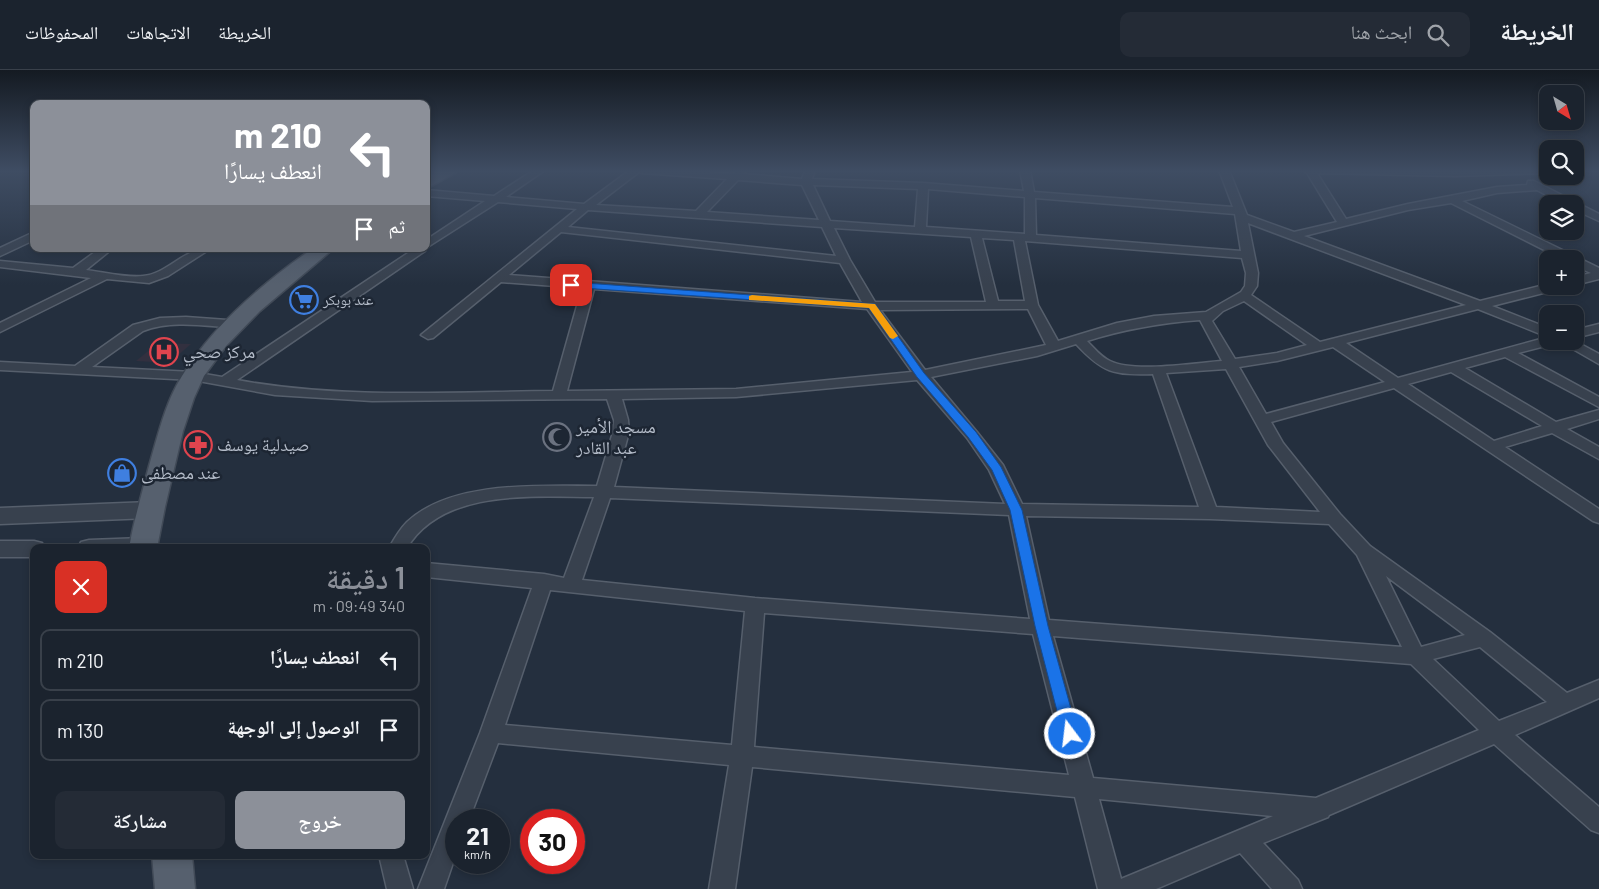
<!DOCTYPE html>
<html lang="ar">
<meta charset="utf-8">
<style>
body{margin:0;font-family:Barlow,"Noto Naskh Arabic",sans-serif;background:#242b36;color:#f1f3f6;direction:rtl;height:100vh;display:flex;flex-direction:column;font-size:19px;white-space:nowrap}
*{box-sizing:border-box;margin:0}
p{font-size:16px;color:#a0a4aa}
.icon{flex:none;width:28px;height:28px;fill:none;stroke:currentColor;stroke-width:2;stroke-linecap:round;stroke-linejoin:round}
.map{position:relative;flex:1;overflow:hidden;direction:ltr}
.drawer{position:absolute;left:30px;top:474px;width:400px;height:315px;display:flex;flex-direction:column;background:#1b232e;border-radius:10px;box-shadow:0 2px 8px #0003,0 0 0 1px #39404a;direction:rtl}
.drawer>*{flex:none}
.hud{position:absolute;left:30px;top:30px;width:400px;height:152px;border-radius:10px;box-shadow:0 2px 8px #0003,0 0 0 1px #39404a;direction:rtl;background:#8c9099;color:#fff;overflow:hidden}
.needle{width:32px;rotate:143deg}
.controls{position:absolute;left:1539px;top:15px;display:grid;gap:10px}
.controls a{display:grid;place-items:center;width:45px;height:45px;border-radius:10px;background:#1b232e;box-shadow:0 2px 8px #0003,0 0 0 1px #39404a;font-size:25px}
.speed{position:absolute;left:445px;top:739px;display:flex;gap:10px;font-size:25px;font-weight:700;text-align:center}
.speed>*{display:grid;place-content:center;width:65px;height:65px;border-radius:50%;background:#1b232e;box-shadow:0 2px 8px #0003,0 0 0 1px #39404a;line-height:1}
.speed small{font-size:12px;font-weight:400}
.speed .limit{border:8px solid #d22;background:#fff;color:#111}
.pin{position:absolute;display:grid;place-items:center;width:42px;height:42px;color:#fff;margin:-21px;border-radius:10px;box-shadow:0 2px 8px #0006}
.me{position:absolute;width:55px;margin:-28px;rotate:345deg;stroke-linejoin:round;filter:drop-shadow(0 0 4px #0008)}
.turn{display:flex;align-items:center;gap:18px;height:105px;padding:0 25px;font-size:22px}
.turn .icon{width:65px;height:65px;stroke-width:2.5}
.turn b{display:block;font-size:35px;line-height:42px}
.then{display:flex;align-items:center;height:48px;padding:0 25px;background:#0003;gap:10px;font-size:19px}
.round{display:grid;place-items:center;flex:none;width:52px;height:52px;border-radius:10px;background:#242b36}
.headline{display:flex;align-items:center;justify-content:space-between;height:85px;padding:0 25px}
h1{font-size:30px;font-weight:600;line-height:38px;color:#8c9099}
.cta{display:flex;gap:10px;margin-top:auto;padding:10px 25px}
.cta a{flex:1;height:58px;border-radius:10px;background:#8c9099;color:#fff;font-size:20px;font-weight:600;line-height:58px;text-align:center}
.cta a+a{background:#242b36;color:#f1f3f6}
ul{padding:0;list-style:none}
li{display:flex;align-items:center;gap:15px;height:62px;margin:0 10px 8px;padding:0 15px;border:2px solid #39404a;border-radius:10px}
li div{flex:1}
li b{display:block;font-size:19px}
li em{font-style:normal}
header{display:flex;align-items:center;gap:30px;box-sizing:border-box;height:70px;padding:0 25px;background:#1b232e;border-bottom:1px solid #39404a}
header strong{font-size:24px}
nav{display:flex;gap:28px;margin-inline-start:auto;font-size:18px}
.search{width:350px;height:45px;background:#242b36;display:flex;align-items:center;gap:12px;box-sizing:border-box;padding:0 18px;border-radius:10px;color:#a0a4aa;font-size:19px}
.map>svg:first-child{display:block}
.medical{fill:#32303f}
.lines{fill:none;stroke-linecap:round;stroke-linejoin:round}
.minor-casing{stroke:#565f6c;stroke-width:3}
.tertiary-casing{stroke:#565f6c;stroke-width:3}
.primary-casing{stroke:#414a57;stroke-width:3}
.minor{fill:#38414e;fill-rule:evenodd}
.tertiary{fill:#38414e;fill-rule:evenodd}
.primary{fill:#56606e;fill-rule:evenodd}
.route{fill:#1a73e8;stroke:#114b97}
.slow{fill:#f59e0b}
.labels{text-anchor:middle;stroke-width:5;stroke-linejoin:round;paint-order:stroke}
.far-poi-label{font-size:15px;fill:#b4bcc9;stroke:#1d2633;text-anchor:start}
.poi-label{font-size:18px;fill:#b4bcc9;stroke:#1d2633;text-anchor:start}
</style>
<header>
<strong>الخريطة</strong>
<div class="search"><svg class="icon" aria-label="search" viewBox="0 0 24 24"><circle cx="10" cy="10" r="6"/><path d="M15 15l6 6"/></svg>ابحث هنا</div>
<nav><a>الخريطة</a><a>الاتجاهات</a><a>المحفوظات</a></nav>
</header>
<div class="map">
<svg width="1599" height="819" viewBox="0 0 1599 819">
<rect width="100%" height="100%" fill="#242f3e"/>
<!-- medical -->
<path class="medical" d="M158 273 191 274 169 293 136 291Z"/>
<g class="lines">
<defs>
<g id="minor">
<path d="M534 100H545L506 127 584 134 630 100H680L733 104 737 100H743L745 102 743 104 802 109 805 100H815L812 109 923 113 1024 121 1020 100H1030L1034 122 1233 137 1219 100H1229L1247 145 1294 162 1337 152 1307 103 1301 100H1548V103L1455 106 1317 103 1346 149 1408 134 1497 117 1527 115 1528 111H1534L1599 144V151L1575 140V134H1563L1537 120 1497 123 1462 131 1599 198V209L1575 215V207L1591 203 1575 196V189H1562L1451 133 1408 140 1304 166 1480 231 1548 214V216H1561L1559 219 1492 236 1548 258V267L1478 239 1346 273 1398 308 1548 267V271H1554L1553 274 1518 283 1599 327V337L1505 287 1465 298 1556 352 1599 340V349L1567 359 1599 377V389L1552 363 1505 377 1599 439V453L1593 451 1394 318 1271 352 1283 373 1340 444 1370 476 1490 562 1567 623 1599 610V628L1515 665 1599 737V763L1591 760 1494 674 1329 745 1328 747 1263 773 1298 810 1302 819H1272L1240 783 1156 819H1098L1075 727 752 697 735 819H709L729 695 498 673 469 750H456V784L444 819H418L480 663 532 518 426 507V493L544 504 564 508 594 427C534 427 443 418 407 478H389C394 469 400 459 407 452 452 410 540 416 597 416L613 362 614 350 607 329 372 331 275 325 193 310 0 300V292L75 296 133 255 160 248 186 247 241 251 242 254 241 257 236 258C205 256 172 250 143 261L92 297 193 302 222 307 414 179 426 178 425 181 237 310C341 329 448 322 553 321L582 218 501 212 433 268 428 269 421 265 577 139 498 132 426 178V170L485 131 426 126V120L494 126ZM639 102 641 103 727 109 696 141 596 135ZM738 110 802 115 819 150 707 142ZM813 115 918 119 915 157 830 151ZM928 119 1025 127V164L926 157ZM1035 128 1235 144 1241 181 1036 165ZM588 140 822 157 836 186 568 157ZM1248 153 1466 235 1320 272 1251 225 1257 216 1258 203ZM834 158 971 167 986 232H875L850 190ZM561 162 840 193 862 232 509 205ZM982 168 1014 170 1025 231H998ZM1025 171 1242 188 1246 203 1245 216 1241 222 1206 242 1154 246 1117 253 1058 271 1038 235ZM594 219 867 239 912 302 736 319 567 321ZM1244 231 1307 275 1277 283 1235 289 1212 251 1223 241ZM1028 239 1046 275 925 300 880 240ZM1200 250 1222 291C1194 293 1134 303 1110 291 1101 287 1094 278 1087 271 1125 259 1161 253 1200 250ZM1076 274C1103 303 1113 305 1153 304L1199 437 1022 434 1003 395 977 362 931 307 1037 286ZM1333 277 1385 312 1266 344 1239 297 1277 291ZM1226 299 1268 375 1320 442 1216 437 1166 303ZM1451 302 1542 356 1494 371 1408 314ZM917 310 967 368 989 400 1005 434 614 417 629 362 628 350 622 329 736 327ZM610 428 1009 445 1030 549 755 528 582 510ZM1026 446 1210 449 1329 454 1357 485 1402 577 1049 550ZM1386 506 1465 565 1421 577ZM550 520 745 541 732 675 505 655ZM764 543 1033 564 1069 705 754 677ZM1053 566 1411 594 1479 660 1316 728 1093 708ZM1480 577 1547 632 1499 651 1433 589ZM1099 729 1273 746 1121 809Z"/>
<path d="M34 162V170L0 186V178Z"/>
<path d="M99 179H112L86 200C103 202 126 208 143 206 168 204 184 177 210 179L168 206 149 213 107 209 0 262V253L91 208 0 197V191L73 198Z"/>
<path d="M1599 254V262L1575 268V260Z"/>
<path d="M1559 271H1575L1599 284V294Z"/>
<path d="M379 785H403L413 819H387Z"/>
</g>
<g id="tertiary">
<path d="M150 432 158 435 161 440 158 445 150 448 0 454V438Z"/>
<path d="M143 468 151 470 154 478H78L81 472 89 470Z"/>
<path d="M0 471H34L42 473 45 478H34V487H0Z"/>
</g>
<g id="primary">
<path d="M439 100H458L455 103 426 119V107Z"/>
<path d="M312 179H333L260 241 226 276 204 306 194 328 183 361 165 437 157 478H129C134 450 142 423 149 396 158 365 165 333 182 306 213 255 263 213 312 179Z"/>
<path d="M152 785H192L195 819H155Z"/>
</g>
</defs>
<!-- minor casing -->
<use href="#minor" class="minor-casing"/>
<!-- tertiary casing -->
<use href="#tertiary" class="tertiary-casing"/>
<!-- primary casing -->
<use href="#primary" class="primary-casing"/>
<!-- minor -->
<use href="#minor" class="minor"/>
<!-- tertiary -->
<use href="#tertiary" class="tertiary"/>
<!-- primary -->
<use href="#primary" class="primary"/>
</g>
<!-- sky -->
<linearGradient id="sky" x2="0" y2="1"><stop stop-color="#141a22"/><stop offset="0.47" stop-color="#3f4d63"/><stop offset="1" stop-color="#3f4d63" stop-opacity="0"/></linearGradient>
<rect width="1599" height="215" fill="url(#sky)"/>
<!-- route -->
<path class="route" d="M571 212 875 234 924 303 976 362 1001 397 1022 440 1048 556 1078 664 1076 669 1070 671 1065 669 1063 664 1035 556 1010 440 992 400 968 367 917 307 869 238 568 217V213Z"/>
<!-- slow -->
<path class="slow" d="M752 225 875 234 898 266 893 269 890 268 869 238 749 230V226Z"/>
<!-- icons -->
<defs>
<symbol id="supermarket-ring" viewBox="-11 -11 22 22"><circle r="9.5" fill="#1d2633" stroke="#3f7fe0" stroke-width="1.5"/><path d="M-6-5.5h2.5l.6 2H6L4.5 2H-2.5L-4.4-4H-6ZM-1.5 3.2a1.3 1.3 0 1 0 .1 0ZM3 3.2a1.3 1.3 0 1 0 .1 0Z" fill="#3f7fe0"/></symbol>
<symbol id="hospital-ring" viewBox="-11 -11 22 22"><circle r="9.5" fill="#1d2633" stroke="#e0444e" stroke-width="1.5"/><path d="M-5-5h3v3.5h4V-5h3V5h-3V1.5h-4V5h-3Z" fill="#e0444e"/></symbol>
<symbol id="mosque-ring" viewBox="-11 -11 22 22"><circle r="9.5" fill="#1d2633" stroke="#6b7280" stroke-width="1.5"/><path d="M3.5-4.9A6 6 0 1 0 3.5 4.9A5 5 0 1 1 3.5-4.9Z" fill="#6b7280"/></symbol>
<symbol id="pharmacy-ring" viewBox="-11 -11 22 22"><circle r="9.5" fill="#1d2633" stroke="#e0444e" stroke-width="1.5"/><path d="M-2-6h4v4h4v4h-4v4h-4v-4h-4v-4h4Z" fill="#e0444e"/></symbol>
<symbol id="shop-ring" viewBox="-11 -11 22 22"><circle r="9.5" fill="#1d2633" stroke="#3f7fe0" stroke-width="1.5"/><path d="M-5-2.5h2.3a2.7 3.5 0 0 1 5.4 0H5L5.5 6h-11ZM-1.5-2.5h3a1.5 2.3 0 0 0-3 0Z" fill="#3f7fe0"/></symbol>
</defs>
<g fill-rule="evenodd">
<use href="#supermarket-ring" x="288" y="214" width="32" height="32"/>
<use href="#hospital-ring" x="148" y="266" width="32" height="32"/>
<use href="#mosque-ring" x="541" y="351" width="32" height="32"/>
<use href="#pharmacy-ring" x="182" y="359" width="32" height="32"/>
<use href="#shop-ring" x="106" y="387" width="32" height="32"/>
</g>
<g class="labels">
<!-- far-poi labels -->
<g class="far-poi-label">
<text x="323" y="235">عند بوبكر</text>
</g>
<!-- poi labels -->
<g class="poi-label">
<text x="183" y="288">مركز صحي</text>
<text x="576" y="363">مسجد الأمير<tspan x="576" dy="21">عبد القادر</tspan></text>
<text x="217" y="381">صيدلية يوسف</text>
<text x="141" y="409">عند مصطفى</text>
</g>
</g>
</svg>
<div class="controls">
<a><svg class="needle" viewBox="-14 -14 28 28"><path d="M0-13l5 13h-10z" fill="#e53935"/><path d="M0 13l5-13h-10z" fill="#a0a4aa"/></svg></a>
<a><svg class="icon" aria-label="search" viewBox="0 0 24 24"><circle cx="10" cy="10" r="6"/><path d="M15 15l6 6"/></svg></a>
<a><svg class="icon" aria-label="layers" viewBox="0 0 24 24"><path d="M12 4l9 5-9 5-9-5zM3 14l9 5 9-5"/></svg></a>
<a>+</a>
<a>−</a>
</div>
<div class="speed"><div>21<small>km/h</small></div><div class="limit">30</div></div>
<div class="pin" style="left:571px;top:215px;background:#d93025"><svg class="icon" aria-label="arrive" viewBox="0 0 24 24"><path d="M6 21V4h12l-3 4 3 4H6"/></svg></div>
<svg class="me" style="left:1070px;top:664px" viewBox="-20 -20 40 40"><circle r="17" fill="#1a73e8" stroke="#fff" stroke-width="3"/><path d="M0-11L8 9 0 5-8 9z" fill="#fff"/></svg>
<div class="hud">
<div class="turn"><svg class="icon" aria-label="left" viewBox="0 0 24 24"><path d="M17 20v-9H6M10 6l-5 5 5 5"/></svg><div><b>210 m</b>انعطف يسارًا</div></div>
<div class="then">ثم<svg class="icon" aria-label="arrive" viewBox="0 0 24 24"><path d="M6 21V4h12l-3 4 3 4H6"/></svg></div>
</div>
<section class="drawer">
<div class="headline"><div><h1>1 دقيقة</h1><p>340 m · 09:49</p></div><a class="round" style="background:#d93025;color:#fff"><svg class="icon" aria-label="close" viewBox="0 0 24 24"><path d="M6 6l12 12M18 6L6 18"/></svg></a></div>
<ul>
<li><svg class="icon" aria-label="left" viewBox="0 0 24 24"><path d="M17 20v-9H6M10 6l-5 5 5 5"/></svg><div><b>انعطف يسارًا</b></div><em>210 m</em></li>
<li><svg class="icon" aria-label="arrive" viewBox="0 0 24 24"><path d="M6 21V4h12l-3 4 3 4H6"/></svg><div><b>الوصول إلى الوجهة</b></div><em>130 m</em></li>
</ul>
<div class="cta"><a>خروج</a><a>مشاركة</a></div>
</section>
</div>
